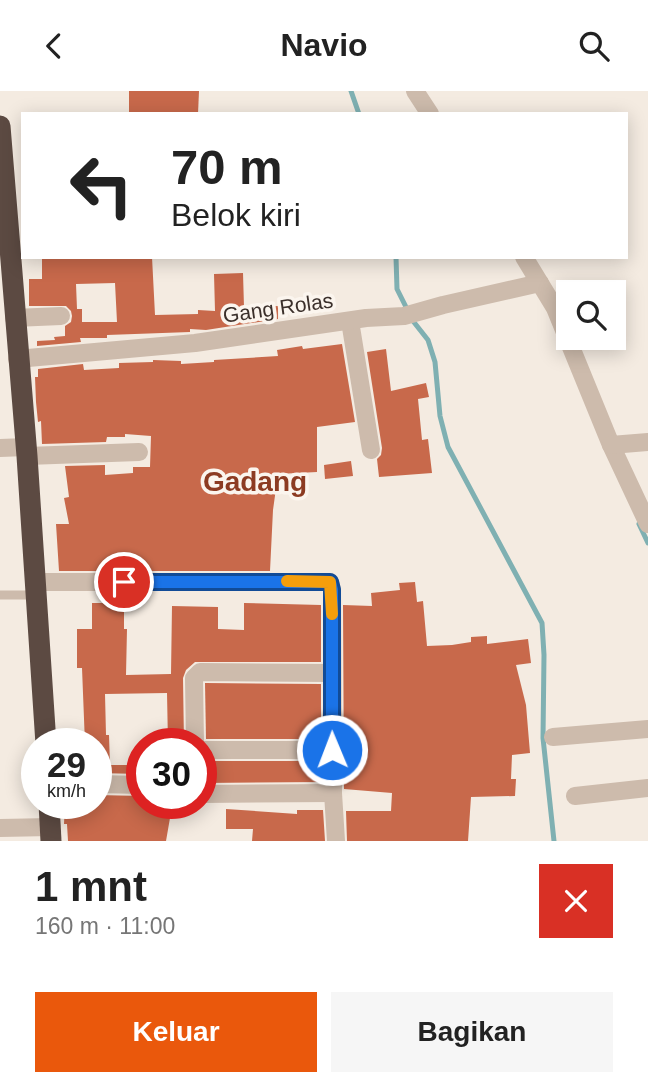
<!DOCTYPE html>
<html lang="id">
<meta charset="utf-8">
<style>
body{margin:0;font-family:Arial,sans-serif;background:#f6f6f6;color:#222;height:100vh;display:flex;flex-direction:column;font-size:26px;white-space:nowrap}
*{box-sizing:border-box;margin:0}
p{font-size:23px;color:#767676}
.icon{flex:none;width:38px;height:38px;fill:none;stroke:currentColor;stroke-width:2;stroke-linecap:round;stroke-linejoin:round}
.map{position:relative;height:750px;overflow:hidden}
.panel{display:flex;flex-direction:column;background:#fff;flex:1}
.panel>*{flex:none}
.banner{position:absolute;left:21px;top:21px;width:607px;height:147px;border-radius:0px;box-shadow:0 4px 18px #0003;background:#fff;color:#222;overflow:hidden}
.tools{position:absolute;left:556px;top:189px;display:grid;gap:14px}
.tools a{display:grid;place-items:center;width:70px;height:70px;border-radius:0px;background:#fff;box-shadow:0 4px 18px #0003;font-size:35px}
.speed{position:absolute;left:21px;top:637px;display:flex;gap:14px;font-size:35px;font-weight:700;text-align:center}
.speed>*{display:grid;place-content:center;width:91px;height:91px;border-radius:50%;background:#fff;box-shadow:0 4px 18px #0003;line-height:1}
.speed small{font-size:18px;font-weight:400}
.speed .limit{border:10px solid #d22;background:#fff;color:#111}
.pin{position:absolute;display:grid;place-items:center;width:60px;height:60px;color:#fff;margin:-30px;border:4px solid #fff;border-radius:50%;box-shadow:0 2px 7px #0007}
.me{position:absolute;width:77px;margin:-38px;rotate:359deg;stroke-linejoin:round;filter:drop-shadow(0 0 5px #0008)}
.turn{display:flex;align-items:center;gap:24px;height:147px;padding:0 35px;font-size:32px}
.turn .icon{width:91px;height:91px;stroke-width:2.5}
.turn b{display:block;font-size:49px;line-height:60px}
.round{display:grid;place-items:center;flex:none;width:74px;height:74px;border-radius:0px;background:#f6f6f6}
.head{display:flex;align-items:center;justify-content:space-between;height:119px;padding:0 35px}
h1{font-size:42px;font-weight:700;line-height:52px}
.button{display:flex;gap:14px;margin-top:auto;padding:14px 35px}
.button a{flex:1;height:80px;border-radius:0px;background:#ea580c;color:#fff;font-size:28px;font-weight:700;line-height:80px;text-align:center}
.button a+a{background:#f6f6f6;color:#222}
header{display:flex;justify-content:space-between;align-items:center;height:91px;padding:0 35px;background:#fff;font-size:32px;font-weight:700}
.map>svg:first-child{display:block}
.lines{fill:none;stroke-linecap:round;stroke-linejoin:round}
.stream{stroke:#7fb0b2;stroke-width:5}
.building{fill:#c8694b;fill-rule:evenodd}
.lane{stroke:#cdbbac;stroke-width:9}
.street{stroke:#cdbbac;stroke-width:18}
.highway{stroke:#5c4a42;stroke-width:21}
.route-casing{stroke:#114b97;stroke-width:18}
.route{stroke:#1a73e8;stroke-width:12}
.slow{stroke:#f59e0b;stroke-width:12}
.labels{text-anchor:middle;stroke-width:7;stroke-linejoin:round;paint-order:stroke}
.street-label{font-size:21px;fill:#3b302b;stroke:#fbf5ee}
.district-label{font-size:28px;font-weight:bold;fill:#8c3b22;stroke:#fbf5ee}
</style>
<header><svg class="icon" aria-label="back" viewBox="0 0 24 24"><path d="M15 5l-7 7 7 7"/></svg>Navio<svg class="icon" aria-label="search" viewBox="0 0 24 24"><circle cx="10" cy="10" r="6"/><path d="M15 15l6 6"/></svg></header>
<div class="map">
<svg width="648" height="750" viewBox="0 0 648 750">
<rect width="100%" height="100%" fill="#f4ebe1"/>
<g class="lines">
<!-- stream -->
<g class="stream">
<path d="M351 0 359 23"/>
<path d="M396 166 397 198 413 230 428 249 435 271 440 325 448 356 542 532 544 564 543 647 554 750"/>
<path d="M639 433 648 452"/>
</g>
</g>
<!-- building -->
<g class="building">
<path d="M129 0H199L198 23H129Z"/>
<path d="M42 166H152L155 224 198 223V219L215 220 214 183 243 182 244 216 278 215V228L206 239 190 238V241L107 244V247H80L81 251 37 255V250L55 249 54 246 65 245V235L71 231 72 225 71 220 66 215H29V188H42ZM115 192 117 231H82V218H77L76 193Z"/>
<path d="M342 253 355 331 317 336V381L278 383 273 419 270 480H59L56 433H69L64 407 69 406 65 375 105 374V384L133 382V376H150L151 345 125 343V346H107L106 351 42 353 41 330 38 331 36 311 35 286H38V278L83 273 84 279 119 277V272L153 271V269L181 270V273L214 271V269L278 265 277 259 302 255 303 258Z"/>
<path d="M386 258 391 300 426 292 429 306 418 308 422 349 428 348 432 382 379 386 377 368 381 364 382 357 367 261Z"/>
<path d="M351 370 353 385 325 388 324 374Z"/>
<path d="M415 491 417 511 423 510 427 555 452 554 471 551V546L487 545V553L528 548 531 572 516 574 526 614 530 662 512 664 511 688H516L515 705 471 706 468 750H347L346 720H391L392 702 344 698 343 514 372 515 371 502 400 499 399 492Z"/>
<path d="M92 512H124V538H127L126 584 171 583 172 515 218 516V538L244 539V512L321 514V571H195L186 579 183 587 184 653H168L167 602 105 603 106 644H109L110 674H142V683L96 682V653H85L82 577H77V538H92Z"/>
<path d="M205 592 321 593V648H206Z"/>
<path d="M203 670H321L322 691 202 692Z"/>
<path d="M96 704 142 705V712H167V727H170L166 750H68L67 733H64L65 712H96Z"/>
<path d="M226 718 297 723V719H323L325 750H252L253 738H226Z"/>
</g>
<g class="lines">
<!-- lane -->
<path class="lane" d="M0 504H36"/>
<!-- street -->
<g class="street">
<path d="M415 0 430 23"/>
<path d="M524 166 555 217 611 354 648 433"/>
<path d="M14 227 61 225"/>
<path d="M350 230 371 359"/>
<path d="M17 268 195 252 366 227 404 225 443 214 540 192"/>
<path d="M611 354 648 351"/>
<path d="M0 357 26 356"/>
<path d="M27 365 139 361"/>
<path d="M35 491H330L332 499 333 702 336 750"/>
<path d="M553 646 648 638"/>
<path d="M195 653 194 587 200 581 331 582"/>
<path d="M201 659H332"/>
<path d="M96 693 142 694"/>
<path d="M201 703 333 702"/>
<path d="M575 705 648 697"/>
<path d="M0 737 51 736"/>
</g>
<!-- highway -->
<g class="highway">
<path d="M0 35 27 365 46 653"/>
<path d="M49 712 51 750"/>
</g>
</g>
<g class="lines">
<defs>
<path id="route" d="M124 491H330L332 499V659"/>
</defs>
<!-- route casing -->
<use href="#route" class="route-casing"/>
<!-- route -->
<use href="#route" class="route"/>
<!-- slow -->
<path class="slow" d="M287 490 330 491 332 523"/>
</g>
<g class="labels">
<!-- street labels -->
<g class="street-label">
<text transform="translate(278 217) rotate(-8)" y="7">Gang Rolas</text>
</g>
<!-- district labels -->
<g class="district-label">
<text x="255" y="400">Gadang</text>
</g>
</g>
</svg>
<div class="tools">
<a><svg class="icon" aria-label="search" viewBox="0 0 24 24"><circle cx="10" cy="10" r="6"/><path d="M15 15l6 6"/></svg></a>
</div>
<div class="speed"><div>29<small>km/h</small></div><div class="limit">30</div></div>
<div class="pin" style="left:124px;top:491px;background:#d93025"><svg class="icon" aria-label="arrive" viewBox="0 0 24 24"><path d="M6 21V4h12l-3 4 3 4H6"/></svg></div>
<svg class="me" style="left:332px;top:659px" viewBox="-20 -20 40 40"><circle r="17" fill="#1a73e8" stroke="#fff" stroke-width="3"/><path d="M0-11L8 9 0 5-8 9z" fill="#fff"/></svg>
<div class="banner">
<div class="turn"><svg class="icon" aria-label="left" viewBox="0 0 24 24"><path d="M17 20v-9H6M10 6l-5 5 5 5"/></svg><div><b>70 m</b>Belok kiri</div></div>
</div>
</div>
<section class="panel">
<div class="head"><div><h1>1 mnt</h1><p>160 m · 11:00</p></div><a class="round" style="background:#d93025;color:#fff"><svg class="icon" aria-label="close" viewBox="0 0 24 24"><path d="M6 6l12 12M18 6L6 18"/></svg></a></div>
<div class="button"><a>Keluar</a><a>Bagikan</a></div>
</section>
